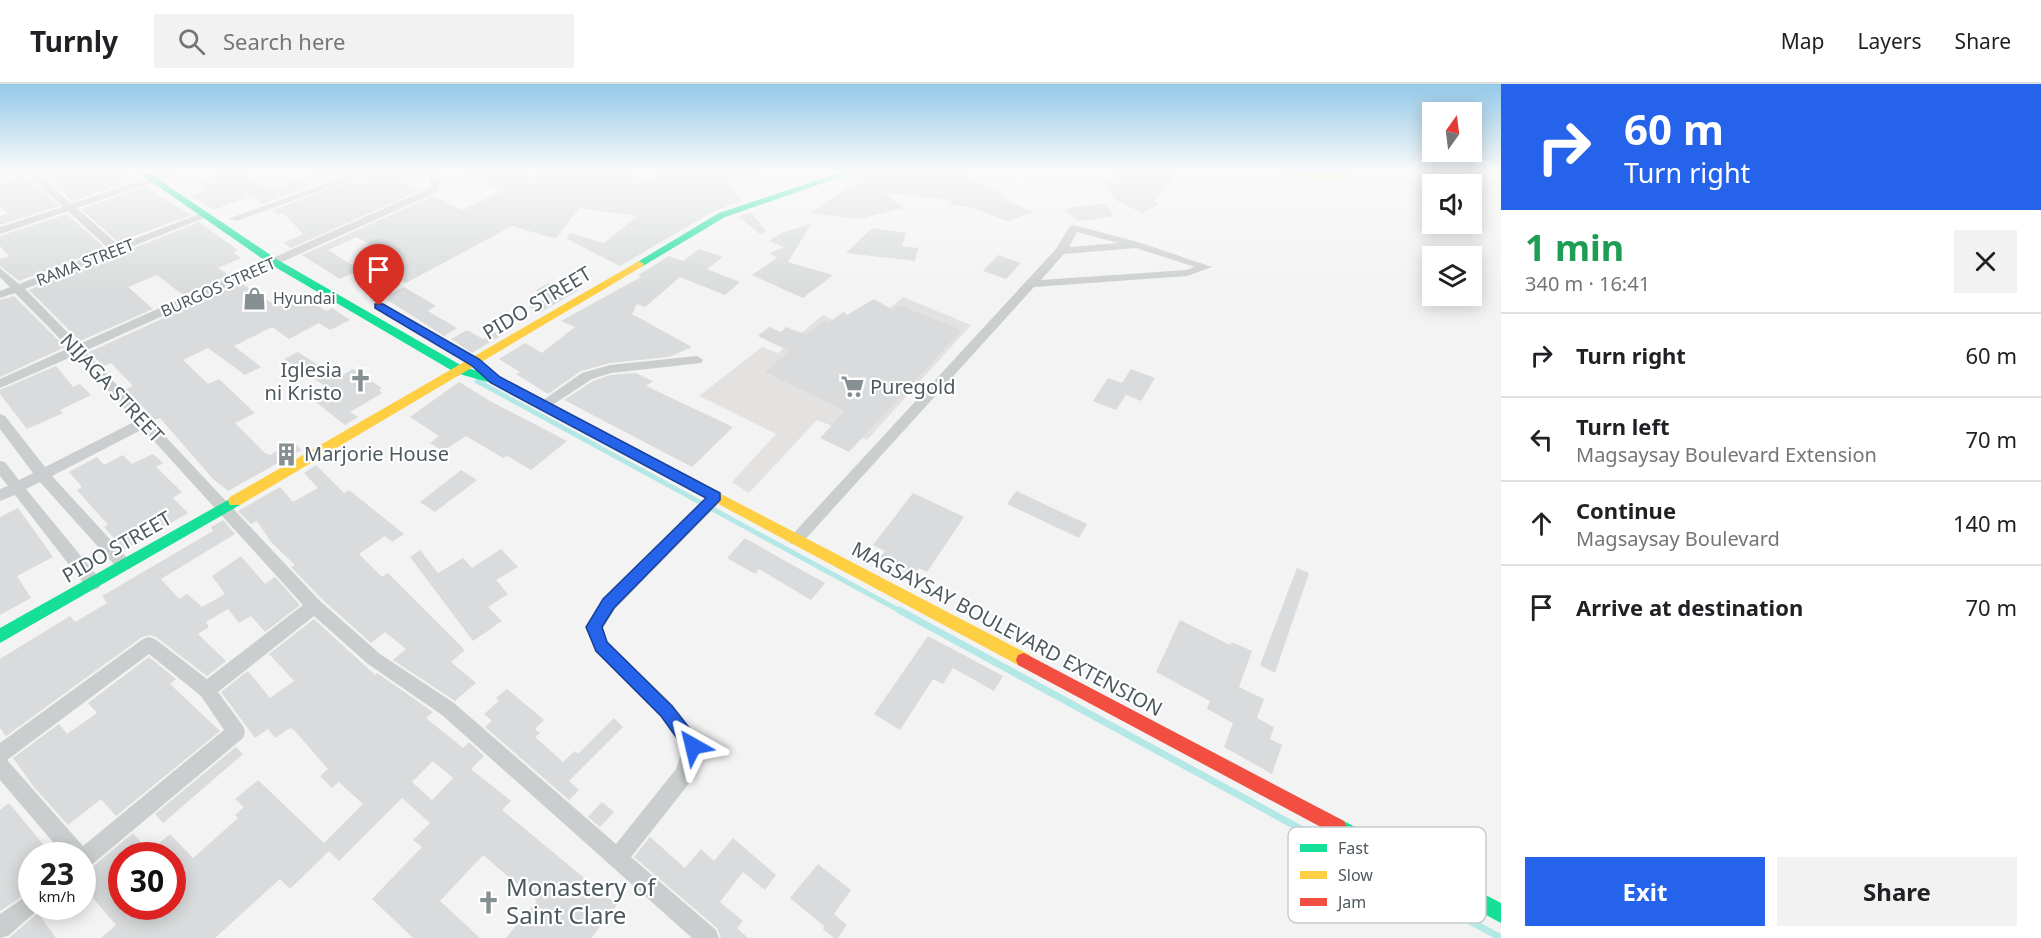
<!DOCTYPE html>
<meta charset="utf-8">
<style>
body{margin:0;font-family:"Noto Sans",sans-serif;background:#f2f2f2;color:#202124;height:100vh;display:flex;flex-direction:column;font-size:22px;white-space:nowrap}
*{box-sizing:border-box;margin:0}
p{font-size:20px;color:#757577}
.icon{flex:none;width:33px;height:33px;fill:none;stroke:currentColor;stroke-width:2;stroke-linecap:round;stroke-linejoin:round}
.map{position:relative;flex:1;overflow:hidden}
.side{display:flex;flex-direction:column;background:#fff;width:540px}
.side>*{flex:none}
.guide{background:#2563eb;color:#fff;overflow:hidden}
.needle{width:39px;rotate:14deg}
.buttons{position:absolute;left:1422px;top:18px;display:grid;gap:12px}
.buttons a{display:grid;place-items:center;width:60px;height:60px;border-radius:0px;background:#fff;box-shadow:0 3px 15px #0003;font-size:30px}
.speed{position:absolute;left:18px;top:758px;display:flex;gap:12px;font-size:30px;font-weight:700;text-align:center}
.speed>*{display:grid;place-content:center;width:78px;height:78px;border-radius:50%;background:#fff;box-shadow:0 3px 15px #0003;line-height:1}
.speed small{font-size:15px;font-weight:400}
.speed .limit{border:9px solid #d22;background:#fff;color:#111}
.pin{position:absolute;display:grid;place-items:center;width:51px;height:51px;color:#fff;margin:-62px -26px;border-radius:50% 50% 50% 0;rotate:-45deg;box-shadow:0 0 6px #0007}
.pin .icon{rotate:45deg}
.me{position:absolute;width:66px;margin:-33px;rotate:323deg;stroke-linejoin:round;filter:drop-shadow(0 0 4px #0008)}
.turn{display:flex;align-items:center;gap:21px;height:126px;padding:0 24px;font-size:27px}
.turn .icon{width:78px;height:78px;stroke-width:2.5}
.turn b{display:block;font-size:42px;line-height:51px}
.round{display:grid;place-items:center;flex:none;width:63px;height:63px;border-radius:0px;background:#f2f2f2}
.head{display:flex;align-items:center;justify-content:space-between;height:102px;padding:0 24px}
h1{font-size:36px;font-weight:700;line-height:45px;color:#1e9e55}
.cta{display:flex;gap:12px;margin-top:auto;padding:12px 24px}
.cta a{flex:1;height:69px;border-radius:0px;background:#2563eb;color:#fff;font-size:24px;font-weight:700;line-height:69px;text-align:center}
.cta a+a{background:#f2f2f2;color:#202124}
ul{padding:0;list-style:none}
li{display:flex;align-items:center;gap:18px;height:84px;padding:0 24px;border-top:2px solid #e0e0e0}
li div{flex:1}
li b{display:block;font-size:22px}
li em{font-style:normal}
header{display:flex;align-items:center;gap:36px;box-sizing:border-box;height:84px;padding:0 30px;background:#fff;border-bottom:2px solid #e0e0e0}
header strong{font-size:28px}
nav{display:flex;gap:33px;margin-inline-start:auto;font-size:21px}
.search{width:420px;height:54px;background:#f2f2f2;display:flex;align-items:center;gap:15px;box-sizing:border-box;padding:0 21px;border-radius:0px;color:#757577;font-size:22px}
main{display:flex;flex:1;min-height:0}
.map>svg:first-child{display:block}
.commercial{fill:#e4e2e1}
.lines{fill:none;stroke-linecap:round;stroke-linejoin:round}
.stream-far1{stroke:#b4e8e7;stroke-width:5}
.stream{stroke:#b4e8e7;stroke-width:7}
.building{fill:#d9dbdc;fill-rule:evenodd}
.street{fill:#cbcecf;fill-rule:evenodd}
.fast{fill:#16e098;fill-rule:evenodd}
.slow{fill:#ffcf43;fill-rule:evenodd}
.jam{fill:#f24e42;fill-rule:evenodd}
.route{fill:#2563eb;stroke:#184099;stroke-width:1.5}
.labels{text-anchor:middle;stroke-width:4.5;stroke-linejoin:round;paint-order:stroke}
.far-street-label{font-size:16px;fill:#4c595e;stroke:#fff}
.far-poi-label{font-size:16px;fill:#4c595e;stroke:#fff;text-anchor:start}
.street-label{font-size:20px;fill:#4c595e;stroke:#fff}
.poi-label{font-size:20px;fill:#4c595e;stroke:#fff;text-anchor:start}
.near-poi-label{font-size:24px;fill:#4c595e;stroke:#fff;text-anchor:start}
.key{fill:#fff;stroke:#c9cdcf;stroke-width:1.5}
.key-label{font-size:16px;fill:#4c595e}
</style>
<header>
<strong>Turnly</strong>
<div class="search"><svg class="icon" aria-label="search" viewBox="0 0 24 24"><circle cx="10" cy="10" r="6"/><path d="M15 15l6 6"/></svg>Search here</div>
<nav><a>Map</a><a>Layers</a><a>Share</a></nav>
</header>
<main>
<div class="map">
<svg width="1501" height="854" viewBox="0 0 1501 854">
<rect width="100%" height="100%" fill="#f3f3f3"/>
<!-- commercial -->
<path class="commercial" d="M903 213 971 241 867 356 817 336 749 409 732 398 776 350 699 312 762 263 778 269 823 231 860 249Z"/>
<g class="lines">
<!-- stream-far1 -->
<path class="stream-far1" d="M477 297 902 528"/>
<!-- stream -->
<path class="stream" d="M899 526 1501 854"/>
</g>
<!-- building -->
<g class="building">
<path d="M38 87H123L135 96 72 117Z"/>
<path d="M225 87H239L270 106 323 87 332 90 353 87 262 120 251 112 213 126 191 112 206 106 194 99Z"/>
<path d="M377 87H426V91L405 97 421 106 291 164 283 159 303 150 283 129 279 131 273 126Z"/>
<path d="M459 87H520L533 93 546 87H626L646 97 661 87 762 88 730 101 742 117 716 126 620 182 567 155 570 149 604 159 637 132 579 124 556 155 512 142 406 199 370 178 386 170 357 153 328 166 360 186 340 195 302 171 433 112 462 126 501 107Z"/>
<path d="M869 87H955L1002 109 997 112 1033 128 1007 137 976 125 950 120 952 116 886 109 903 124 859 135 810 129 857 97 856 93Z"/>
<path d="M1108 87H1181L1154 117 1159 120 1142 129 1115 116 1100 94H1115Z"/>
<path d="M24 90 59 122 0 141V132L8 130 0 122V99Z"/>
<path d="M145 103 191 131 118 158 81 125Z"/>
<path d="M1106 119 1113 132 1096 135 1078 137 1063 125Z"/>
<path d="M751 128 766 147 761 151 739 133 732 135Z"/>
<path d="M67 130 105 164 19 197 0 182V175L9 172 0 162V152Z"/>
<path d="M199 138 238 166 233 168 241 174 218 184 229 191 183 211 157 191 128 203 153 225 80 257 29 206Z"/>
<path d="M811 140 788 178 833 191 803 214 752 191 777 174 770 169 784 163 769 157 781 149Z"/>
<path d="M872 144 906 149 902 162 918 164 915 177 846 169Z"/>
<path d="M699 165 723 173 707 185 740 198 725 211 680 193 645 223 637 220 632 230 692 263 669 273 610 279 581 287 548 310 516 290 520 288 499 275 525 259 542 269 575 243 561 237 641 193 638 191 669 172 683 177Z"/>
<path d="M998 171 1021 179 1006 195 983 187Z"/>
<path d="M241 199 278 223 301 211 326 227 332 224 350 236 330 246 319 239 289 255 272 243 234 262 261 283 245 291 208 264 183 276 208 300 219 295 255 329 235 339 265 369 270 371 287 361 291 364 297 361 301 366 228 407 212 394 160 334 155 336 126 305 133 302 111 279 104 282 89 268Z"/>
<path d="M549 199 567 209 575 204 579 206 541 228 530 223 547 214 536 206Z"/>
<path d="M404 203 436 222 428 227 457 244 444 252 386 215 390 213 388 211Z"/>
<path d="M14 212 65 263 0 293V216Z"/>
<path d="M874 215 893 226 899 221 962 246 849 368 820 354 845 327 765 288 789 267 758 252 769 243 781 248 786 243 807 251 824 237 828 239 844 228 847 231Z"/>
<path d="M467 246 483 255 496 248 502 251 472 269 451 255Z"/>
<path d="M298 268 338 294 353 285 382 304 379 306 382 309 350 328 358 333 345 341 316 318 333 307 284 275Z"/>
<path d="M56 282 73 303 80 300 91 311 60 326 63 329 27 345 0 310V306Z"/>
<path d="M1131 285 1155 294 1141 317 1126 311 1116 326 1093 317 1108 294 1122 299Z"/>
<path d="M636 289 653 297 646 302 733 343 692 383 564 316 593 297 611 291Z"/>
<path d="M459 298 490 317 567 357 531 386 507 372 503 374 466 352 443 367 430 359 439 352 410 333Z"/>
<path d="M153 370 163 379 156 383 182 408 173 414 188 429 124 466 104 443 108 441 77 406 82 403 69 388 97 373 104 381 123 371 132 380Z"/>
<path d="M316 381 344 409 349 406 404 450 392 458 385 452 359 470 382 493 388 489 463 564 464 567 451 578 476 599 455 617 393 576 406 565 385 548 371 559 322 515 291 483 295 481 271 458 257 437 251 440 238 427 280 403 293 418 318 404 304 389Z"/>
<path d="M461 386 477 396 435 428 420 418Z"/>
<path d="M1016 407 1087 440 1079 454 1007 420Z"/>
<path d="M913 409 964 433 927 488 919 484 911 496 876 479 885 467 873 461Z"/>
<path d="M18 424 53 473 17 492 31 514 0 531V433Z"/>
<path d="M223 436 235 450 161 495 179 515 187 510 202 523 225 510 212 492 241 472 265 500 275 493 300 521 265 548 251 532 239 539 228 525 206 538 209 543 198 550 226 577 207 592 156 553 150 551 142 553 6 652 0 644V575L70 532 75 538 107 519 102 512 213 447 211 443Z"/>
<path d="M745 454 787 478 825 499 811 516 759 485 755 490 727 474Z"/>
<path d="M501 465 518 483 496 496 508 510 488 523 502 537 473 557 410 473 420 466 438 489 463 474 472 484Z"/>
<path d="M1297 484 1309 489 1275 589 1260 581Z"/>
<path d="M314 535 375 591 377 589 433 628 426 634 463 664 469 658 484 672 471 685 511 717 502 726 617 821 591 854H506L537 817 483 771 440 817 480 854H413L372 815 422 763 413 756 430 739 402 714 339 777 329 767 290 805 280 795 215 854H101L116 841 82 801V788L90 785 133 749 149 768 170 750 193 774 238 734 235 731 244 723 235 715 258 696 324 759 363 720 339 698 332 704 320 692 328 685 294 646 290 644 275 654 268 645 255 654 221 608 248 587 270 614 294 597 269 570ZM433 677 453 694 432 716 412 698ZM122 771H172V822H122Z"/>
<path d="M1180 536 1230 561 1232 558 1252 567 1239 603 1264 615 1257 634 1274 643 1270 655 1282 661 1272 690 1224 663 1233 639 1207 625 1210 617 1156 588Z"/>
<path d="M928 552 1003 592 994 607 953 584 943 600 933 595 900 646 874 630Z"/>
<path d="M149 573 176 595 170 600 220 647 116 732 101 715 68 741 34 703 13 674 59 640 67 650 97 629 88 619Z"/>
<path d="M507 605 544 636 535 645 540 649 535 653 563 678 575 667 578 670 614 634 623 643 569 697 579 706 569 716 485 643 492 637 484 630 499 617 496 614Z"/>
<path d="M236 663 243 670 163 739 155 730Z"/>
<path d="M602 718 614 728 600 743 588 733Z"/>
<path d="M9 719 52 771H32V806L0 827V726Z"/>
<path d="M650 753 685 784 701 765 714 777 733 754 776 791 765 806 743 788 720 818 743 837 737 844 748 854H721L717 844 634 773Z"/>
<path d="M818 780 851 806 834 830 847 841 838 854H834L823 845 824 842 790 814Z"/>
<path d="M38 829 56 854H9Z"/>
</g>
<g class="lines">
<!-- street -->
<g class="street">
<path d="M10 87H35L71 120 166 88H172V92L77 124 118 161 200 130 209 132 25 205 79 260 430 104V87H440L439 107 85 267 320 517 380 570 454 619 616 760 676 685 683 664 661 633 595 567 586 543 603 515 711 409H721L723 413 721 417 615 525 603 544 608 558 673 621 702 662 691 697 631 773 716 846 719 854H692L442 631 368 580 314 532 218 608 243 642 245 648 243 654 89 783 82 786V771H64L0 696V659L143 555 149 553 155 555 207 595 303 521 143 345 52 392 130 477 132 481 130 485H118L40 398 26 405 99 494 101 499 99 504 93 506 87 504 15 411 0 417V405L8 402 0 392V377L5 378 19 396 33 389 0 345V330L5 332 45 383 136 337 76 271 0 304V295L69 264 15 209 0 214V207L10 203 0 193V184L19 200 109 165 68 127 0 150V143L63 123 24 87 0 97V91ZM149 570 201 612 224 646 83 762 7 676Z"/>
<path d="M360 87H375L237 137 228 135Z"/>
<path d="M1074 141 1141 159 1212 183 1187 192 1034 203 801 460H791L788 456 791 452 1056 165 1070 142ZM1077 148 1118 159 1069 163ZM1136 164 1195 183 1186 186 1041 196 1064 170Z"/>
<path d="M697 272 703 276 701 279 611 289 592 295 548 324 543 325 536 321 582 289 610 281Z"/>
<path d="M32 808V822H41L39 825 8 852 0 854V830Z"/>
</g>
<!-- fast -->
<g class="fast">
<path d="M136 87H146L278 176 464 283 499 293 585 338 587 341 585 344H577L491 299 456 289 270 180Z"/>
<path d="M845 87H858L725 133 643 182 639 183 634 180 719 129Z"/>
<path d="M235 412 242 417 240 421 0 559V544Z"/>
<path d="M1338 734 1501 819V839L1332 749 1329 743 1332 737Z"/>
</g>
<!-- slow -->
<g class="slow">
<path d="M1277 87 1329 90 1344 87H1360L1329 96 1281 90Z"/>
<path d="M639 177 644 180 643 182 240 421H230L228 417 230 413Z"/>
<path d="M581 337 1030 571 1032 576 1030 581 1024 583 1018 581 577 344 575 341 577 338Z"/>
</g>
<!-- jam -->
<path class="jam" d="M1024 569 1344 737 1347 743 1344 749 1338 752 1332 749 1018 581 1016 576 1018 571Z"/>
</g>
<!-- sky -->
<linearGradient id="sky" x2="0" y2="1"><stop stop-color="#93c9e8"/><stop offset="0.42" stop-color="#fafafa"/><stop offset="1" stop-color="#fafafa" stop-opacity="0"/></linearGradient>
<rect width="1501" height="207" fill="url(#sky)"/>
<!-- route -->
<path class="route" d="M375 220H383L479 275 500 293 720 409V416L614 524 602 543 607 558 672 622 699 656 701 662 699 668 693 670 687 668 661 632 596 567 586 543 603 515 706 414 491 299 471 281 375 224Z"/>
<!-- icons -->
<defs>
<symbol id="shop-bare" viewBox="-9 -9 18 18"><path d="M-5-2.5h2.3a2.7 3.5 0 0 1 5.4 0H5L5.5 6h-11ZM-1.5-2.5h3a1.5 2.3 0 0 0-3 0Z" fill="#868f92" stroke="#fff" stroke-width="2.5" paint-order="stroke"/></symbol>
<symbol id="church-bare" viewBox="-9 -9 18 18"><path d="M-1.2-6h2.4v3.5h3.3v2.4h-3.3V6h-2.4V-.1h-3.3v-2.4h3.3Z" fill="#868f92" stroke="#fff" stroke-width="2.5" paint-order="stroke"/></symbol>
<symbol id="supermarket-bare" viewBox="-9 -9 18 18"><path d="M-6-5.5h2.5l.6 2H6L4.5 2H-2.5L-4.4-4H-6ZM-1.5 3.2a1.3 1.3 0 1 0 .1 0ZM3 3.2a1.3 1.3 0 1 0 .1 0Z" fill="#868f92" stroke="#fff" stroke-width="2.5" paint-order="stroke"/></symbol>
<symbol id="building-bare" viewBox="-9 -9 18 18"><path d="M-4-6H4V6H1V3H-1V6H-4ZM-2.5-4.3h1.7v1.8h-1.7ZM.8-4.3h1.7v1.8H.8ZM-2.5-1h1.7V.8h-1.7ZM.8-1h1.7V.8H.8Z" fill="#868f92" stroke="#fff" stroke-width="2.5" paint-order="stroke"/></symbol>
</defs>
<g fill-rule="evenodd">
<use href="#shop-bare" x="238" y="198" width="33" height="33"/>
<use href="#church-bare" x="344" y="280" width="33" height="33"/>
<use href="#supermarket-bare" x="836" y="286" width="33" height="33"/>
<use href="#building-bare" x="270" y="354" width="33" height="33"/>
<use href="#church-bare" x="472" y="802" width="33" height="33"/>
</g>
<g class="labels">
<!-- far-street labels -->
<g class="far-street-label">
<text transform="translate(85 178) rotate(-21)" y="6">RAMA STREET</text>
<text transform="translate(218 203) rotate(-24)" y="6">BURGOS STREET</text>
</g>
<!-- far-poi labels -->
<g class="far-poi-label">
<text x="273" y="220">Hyundai</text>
</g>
<!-- street labels -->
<g class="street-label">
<text transform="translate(537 219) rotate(-31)" y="7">PIDO STREET</text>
<text transform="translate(112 304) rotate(47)" y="7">NIJAGA STREET</text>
<text transform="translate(117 463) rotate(-30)" y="7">PIDO STREET</text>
<text transform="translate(1007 545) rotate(28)" y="7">MAGSAYSAY BOULEVARD EXTENSION</text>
</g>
<!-- poi labels -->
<g class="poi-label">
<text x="342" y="293" text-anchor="end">Iglesia<tspan x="342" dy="23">ni Kristo</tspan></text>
<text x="870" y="310">Puregold</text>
<text x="304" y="377">Marjorie House</text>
</g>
<!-- near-poi labels -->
<g class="near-poi-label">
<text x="506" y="812">Monastery of<tspan x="506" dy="28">Saint Clare</tspan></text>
</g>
</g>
<!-- legend -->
<rect x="1288" y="743" width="198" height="96" rx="9" class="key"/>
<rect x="1300" y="760" width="27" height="8" fill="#16e098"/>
<rect x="1300" y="787" width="27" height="8" fill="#ffcf43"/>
<rect x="1300" y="814" width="27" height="8" fill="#f24e42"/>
<g class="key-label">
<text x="1338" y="770">Fast</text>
<text x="1338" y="797">Slow</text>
<text x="1338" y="824">Jam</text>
</g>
</svg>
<div class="buttons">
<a><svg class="needle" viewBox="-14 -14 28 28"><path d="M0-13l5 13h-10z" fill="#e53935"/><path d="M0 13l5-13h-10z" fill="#757577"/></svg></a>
<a><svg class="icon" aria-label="sound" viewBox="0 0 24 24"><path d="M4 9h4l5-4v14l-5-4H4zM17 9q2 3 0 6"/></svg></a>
<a><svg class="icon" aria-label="layers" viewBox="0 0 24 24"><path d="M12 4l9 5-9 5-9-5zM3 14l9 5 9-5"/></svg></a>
</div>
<div class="speed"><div>23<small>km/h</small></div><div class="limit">30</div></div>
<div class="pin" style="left:379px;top:222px;background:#d93025"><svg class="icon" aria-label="arrive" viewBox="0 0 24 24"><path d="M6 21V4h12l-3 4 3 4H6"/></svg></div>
<svg class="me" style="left:693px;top:662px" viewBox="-20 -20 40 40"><path d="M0-17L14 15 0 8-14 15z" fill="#2563eb" stroke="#fff" stroke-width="4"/></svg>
</div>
<section class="side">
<div class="guide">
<div class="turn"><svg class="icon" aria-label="right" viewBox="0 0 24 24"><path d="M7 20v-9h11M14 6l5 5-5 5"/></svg><div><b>60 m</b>Turn right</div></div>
</div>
<div class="head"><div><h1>1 min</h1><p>340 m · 16:41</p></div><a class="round"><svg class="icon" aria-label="close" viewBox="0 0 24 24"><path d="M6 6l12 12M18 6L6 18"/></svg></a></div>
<ul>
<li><svg class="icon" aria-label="right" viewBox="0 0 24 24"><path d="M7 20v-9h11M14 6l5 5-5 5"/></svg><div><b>Turn right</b></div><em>60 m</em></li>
<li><svg class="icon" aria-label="left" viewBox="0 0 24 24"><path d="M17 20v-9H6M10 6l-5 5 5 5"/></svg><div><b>Turn left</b><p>Magsaysay Boulevard Extension</p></div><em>70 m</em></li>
<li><svg class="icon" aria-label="ahead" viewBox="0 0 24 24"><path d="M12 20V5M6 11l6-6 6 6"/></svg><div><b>Continue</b><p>Magsaysay Boulevard</p></div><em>140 m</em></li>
<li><svg class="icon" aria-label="arrive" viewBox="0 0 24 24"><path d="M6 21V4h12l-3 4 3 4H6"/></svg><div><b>Arrive at destination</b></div><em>70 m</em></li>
</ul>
<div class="cta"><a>Exit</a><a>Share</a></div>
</section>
</main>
